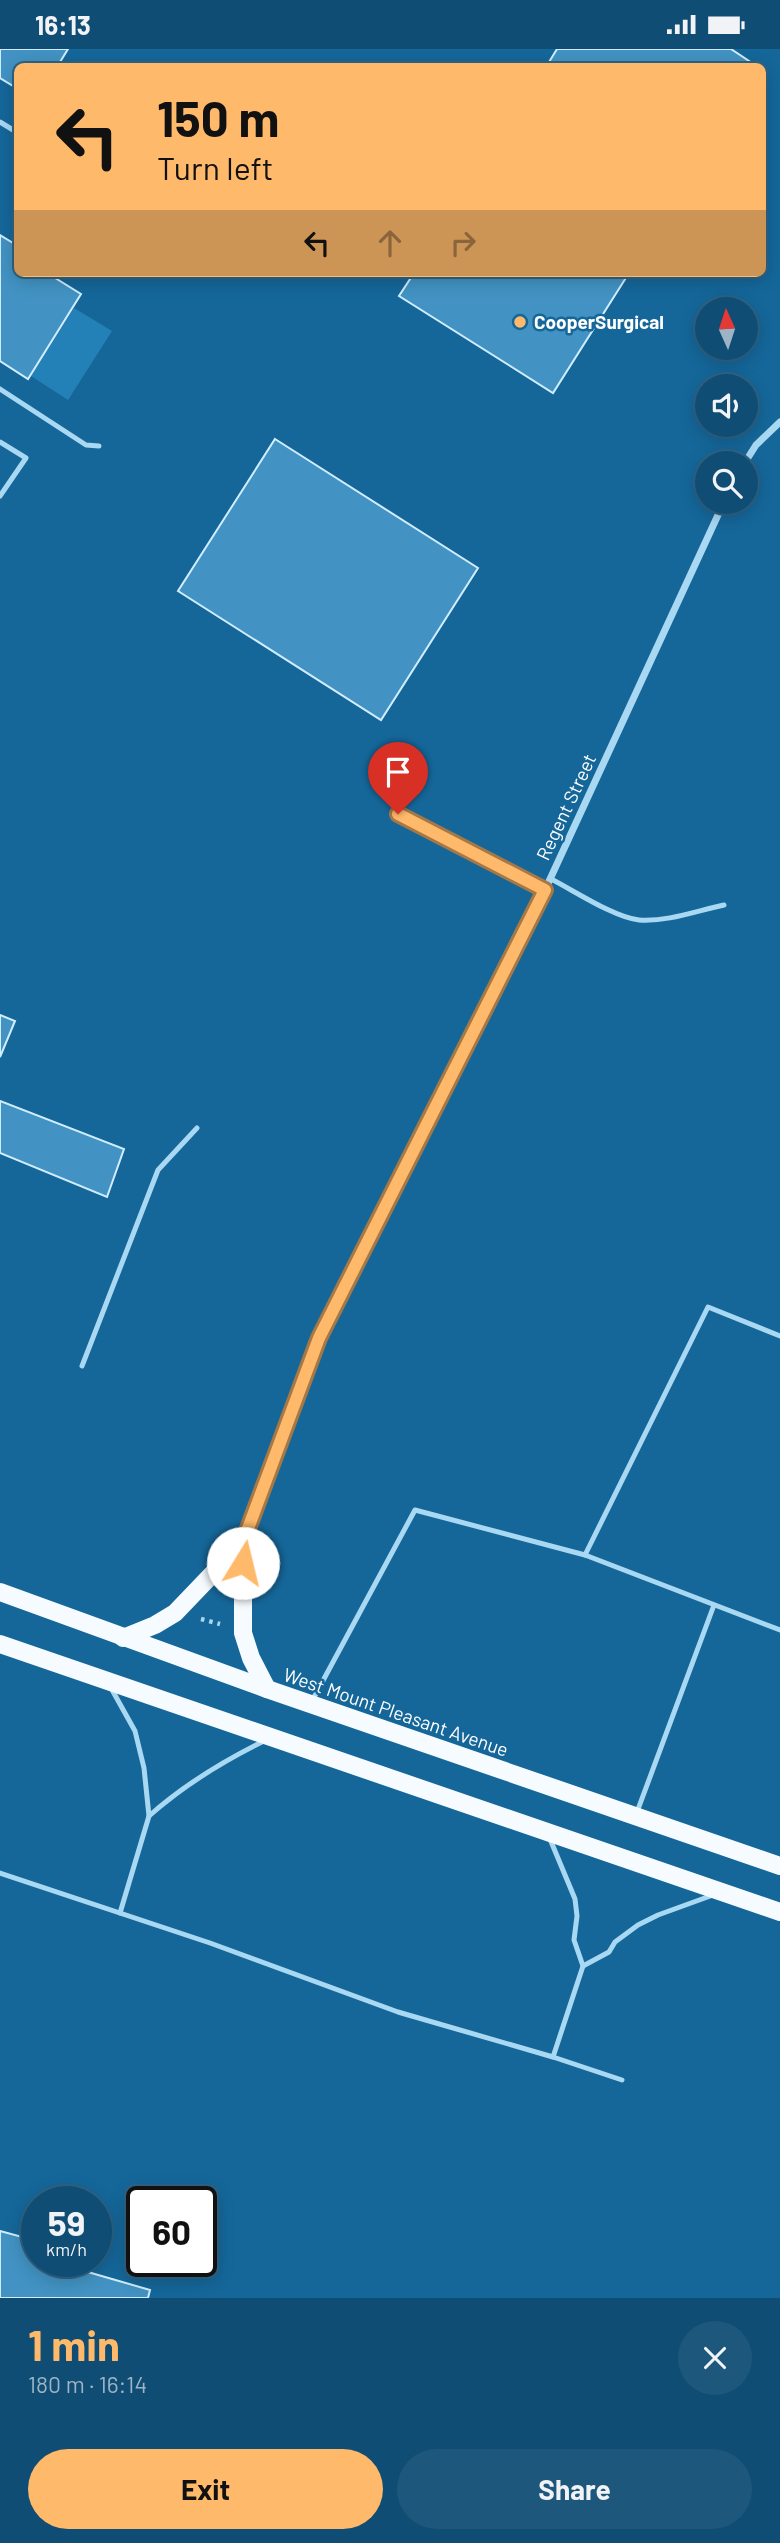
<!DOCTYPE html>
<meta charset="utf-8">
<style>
body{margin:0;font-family:Barlow,sans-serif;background:#1e577c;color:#f1f3f6;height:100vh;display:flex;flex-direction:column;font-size:26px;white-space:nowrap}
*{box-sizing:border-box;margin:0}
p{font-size:23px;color:#9cb4c5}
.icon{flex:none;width:38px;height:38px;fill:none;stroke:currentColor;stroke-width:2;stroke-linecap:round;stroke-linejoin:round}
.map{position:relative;height:2249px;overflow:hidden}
.side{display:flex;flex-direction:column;background:#104d74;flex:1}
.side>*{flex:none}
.top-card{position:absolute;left:14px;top:14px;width:752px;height:214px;border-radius:10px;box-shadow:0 4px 18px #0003,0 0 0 2px #306486;background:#ffb96b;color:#111;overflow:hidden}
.needle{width:46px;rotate:357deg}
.tools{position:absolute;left:695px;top:248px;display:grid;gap:14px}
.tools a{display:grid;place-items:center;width:63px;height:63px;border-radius:50%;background:#104d74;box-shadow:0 4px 18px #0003,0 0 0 2px #306486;font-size:35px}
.speed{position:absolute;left:21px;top:2137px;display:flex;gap:14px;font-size:35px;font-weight:700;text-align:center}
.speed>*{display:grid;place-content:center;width:91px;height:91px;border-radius:50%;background:#104d74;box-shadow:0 4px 18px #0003,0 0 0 2px #306486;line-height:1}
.speed small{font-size:18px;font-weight:400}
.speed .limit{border:4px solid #111;border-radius:10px;background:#fff;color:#111}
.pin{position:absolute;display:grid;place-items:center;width:60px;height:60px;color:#fff;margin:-72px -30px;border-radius:50% 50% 50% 0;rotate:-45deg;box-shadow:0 0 7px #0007}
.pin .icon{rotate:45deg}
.me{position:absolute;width:77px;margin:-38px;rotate:9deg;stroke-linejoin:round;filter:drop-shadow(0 0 5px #0008)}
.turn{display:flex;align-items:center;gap:24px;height:147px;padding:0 28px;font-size:32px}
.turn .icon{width:91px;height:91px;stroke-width:2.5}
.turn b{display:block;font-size:49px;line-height:60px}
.lanes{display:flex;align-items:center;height:66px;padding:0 28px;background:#0003;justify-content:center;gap:35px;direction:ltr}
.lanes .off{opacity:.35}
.round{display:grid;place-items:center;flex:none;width:74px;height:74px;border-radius:37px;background:#1e577c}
.head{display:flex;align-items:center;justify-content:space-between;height:119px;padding:0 28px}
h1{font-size:42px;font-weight:700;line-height:52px;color:#ffb96b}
.button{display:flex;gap:14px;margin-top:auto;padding:14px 28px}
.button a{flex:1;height:80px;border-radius:42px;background:#ffb96b;color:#111;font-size:28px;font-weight:700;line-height:80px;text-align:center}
.button a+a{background:#1e577c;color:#f1f3f6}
.status{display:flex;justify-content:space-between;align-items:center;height:49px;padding:0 35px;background:#104d74;direction:ltr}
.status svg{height:19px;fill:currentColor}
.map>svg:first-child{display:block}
.green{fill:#2481b7}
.building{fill:#4293c3;stroke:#d1edfd;stroke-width:2}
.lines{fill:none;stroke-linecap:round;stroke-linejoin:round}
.path{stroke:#a9d8f3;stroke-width:4.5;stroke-dasharray:3.5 5;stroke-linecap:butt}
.service{stroke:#a9d8f3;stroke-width:5}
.minor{stroke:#a9d8f3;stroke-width:7}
.primary{stroke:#f5fbff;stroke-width:18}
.route-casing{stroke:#a67846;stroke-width:18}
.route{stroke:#ffb96b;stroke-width:12}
.poi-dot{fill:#ffb96b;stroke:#15679a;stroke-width:2.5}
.labels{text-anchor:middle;stroke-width:5;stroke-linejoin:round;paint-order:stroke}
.poi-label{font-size:19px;font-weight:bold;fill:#fff;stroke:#15679a;text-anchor:start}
.street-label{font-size:19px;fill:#fff;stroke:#15679a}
</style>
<div class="status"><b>16:13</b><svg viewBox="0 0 49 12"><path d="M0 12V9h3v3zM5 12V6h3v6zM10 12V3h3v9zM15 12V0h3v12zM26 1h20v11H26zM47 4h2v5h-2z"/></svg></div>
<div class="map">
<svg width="780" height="2249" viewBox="0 0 780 2249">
<rect width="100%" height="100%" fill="#15679a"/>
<!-- green -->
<path class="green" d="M74 259 112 282 68 351 31 327Z"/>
<!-- building -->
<g class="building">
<path d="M0 0H68L57 18H18V40L0 29Z"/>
<path d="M557 0H731L758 18H546Z"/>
<path d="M0 186 18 197V224H47L81 245 28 330 0 312Z"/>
<path d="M414 224H629L553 344 399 247Z"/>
<path d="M275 390 478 519 381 671 178 542Z"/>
<path d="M0 966 15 972 0 1008Z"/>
<path d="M0 1052 124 1100 107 1148 0 1104Z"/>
<path d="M0 2182 37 2192V2212H84L81 2221 150 2241 148 2249H0Z"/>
</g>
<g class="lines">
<!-- path -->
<path class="path" d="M201 1570 220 1575"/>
<!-- service -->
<g class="service">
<path d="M0 73 18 84"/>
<path d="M0 340 86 396 99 397"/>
<path d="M0 393 26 409 0 447"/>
<path d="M398 765 545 841"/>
<path d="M551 830C573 841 615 869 639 871 667 873 696 862 724 856"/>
<path d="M82 1317 158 1121 197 1079"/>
<path d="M585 1506 780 1581"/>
<path d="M111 1639 135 1682 144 1719 149 1767 120 1864"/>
<path d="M312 1652 415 1461 585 1506 708 1258 780 1287"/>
<path d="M637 1763 714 1556"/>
<path d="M149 1767C185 1735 223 1712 266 1691"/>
<path d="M0 1824 210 1894 398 1963 553 2008 583 1917 574 1891 577 1867 575 1850 550 1790"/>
<path d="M583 1917 609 1903 615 1893 638 1876 658 1866 713 1846"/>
<path d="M553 2008 622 2031"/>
</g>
<!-- minor -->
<g class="minor">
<path d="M744 415 756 396 780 373"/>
<path d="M244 1493 319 1289 545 841 724 453"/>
</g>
<!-- primary -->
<g class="primary">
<path d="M243 1493V1584L251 1609 267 1640"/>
<path d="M0 1543 267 1640 780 1817"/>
<path d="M123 1589 155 1576 175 1564 243 1493"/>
<path d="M0 1595 780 1863"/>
</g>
</g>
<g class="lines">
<defs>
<path id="route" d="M243 1514V1493L319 1289 545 841 398 765"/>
</defs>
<!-- route casing -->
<use href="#route" class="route-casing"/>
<!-- route -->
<use href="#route" class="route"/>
</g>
<!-- markers -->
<circle class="poi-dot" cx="520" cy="273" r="7"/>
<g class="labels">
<!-- poi labels -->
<g class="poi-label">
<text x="534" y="280">CooperSurgical</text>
</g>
<!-- street labels -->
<g class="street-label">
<text transform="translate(566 758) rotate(-65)" y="7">Regent Street</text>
<text transform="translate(396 1663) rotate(19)" y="7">West Mount Pleasant Avenue</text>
</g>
</g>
</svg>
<div class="tools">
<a><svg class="needle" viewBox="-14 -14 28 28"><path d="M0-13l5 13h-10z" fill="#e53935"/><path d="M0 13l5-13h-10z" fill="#9cb4c5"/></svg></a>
<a><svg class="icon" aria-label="sound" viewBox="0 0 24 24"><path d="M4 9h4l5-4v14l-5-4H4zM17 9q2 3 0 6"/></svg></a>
<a><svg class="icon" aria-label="search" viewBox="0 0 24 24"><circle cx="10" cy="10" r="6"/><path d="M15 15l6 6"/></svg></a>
</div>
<div class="speed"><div>59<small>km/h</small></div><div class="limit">60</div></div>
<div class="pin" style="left:398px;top:765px;background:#d93025"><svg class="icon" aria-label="arrive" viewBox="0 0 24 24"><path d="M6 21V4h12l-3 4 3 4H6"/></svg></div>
<svg class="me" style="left:243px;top:1514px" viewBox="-20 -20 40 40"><circle r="19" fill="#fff"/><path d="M0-13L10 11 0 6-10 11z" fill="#ffb96b"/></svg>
<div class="top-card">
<div class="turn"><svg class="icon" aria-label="left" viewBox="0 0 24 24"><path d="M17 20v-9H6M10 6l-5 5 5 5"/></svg><div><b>150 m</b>Turn left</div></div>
<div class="lanes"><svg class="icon" aria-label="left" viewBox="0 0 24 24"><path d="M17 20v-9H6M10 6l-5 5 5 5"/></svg><svg class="icon off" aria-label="ahead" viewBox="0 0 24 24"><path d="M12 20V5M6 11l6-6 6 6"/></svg><svg class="icon off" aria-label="right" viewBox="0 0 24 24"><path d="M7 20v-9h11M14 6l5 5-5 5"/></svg></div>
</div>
</div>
<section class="side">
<div class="head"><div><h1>1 min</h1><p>180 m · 16:14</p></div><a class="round"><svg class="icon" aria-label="close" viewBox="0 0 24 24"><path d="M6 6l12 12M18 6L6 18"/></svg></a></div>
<div class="button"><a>Exit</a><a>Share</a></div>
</section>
